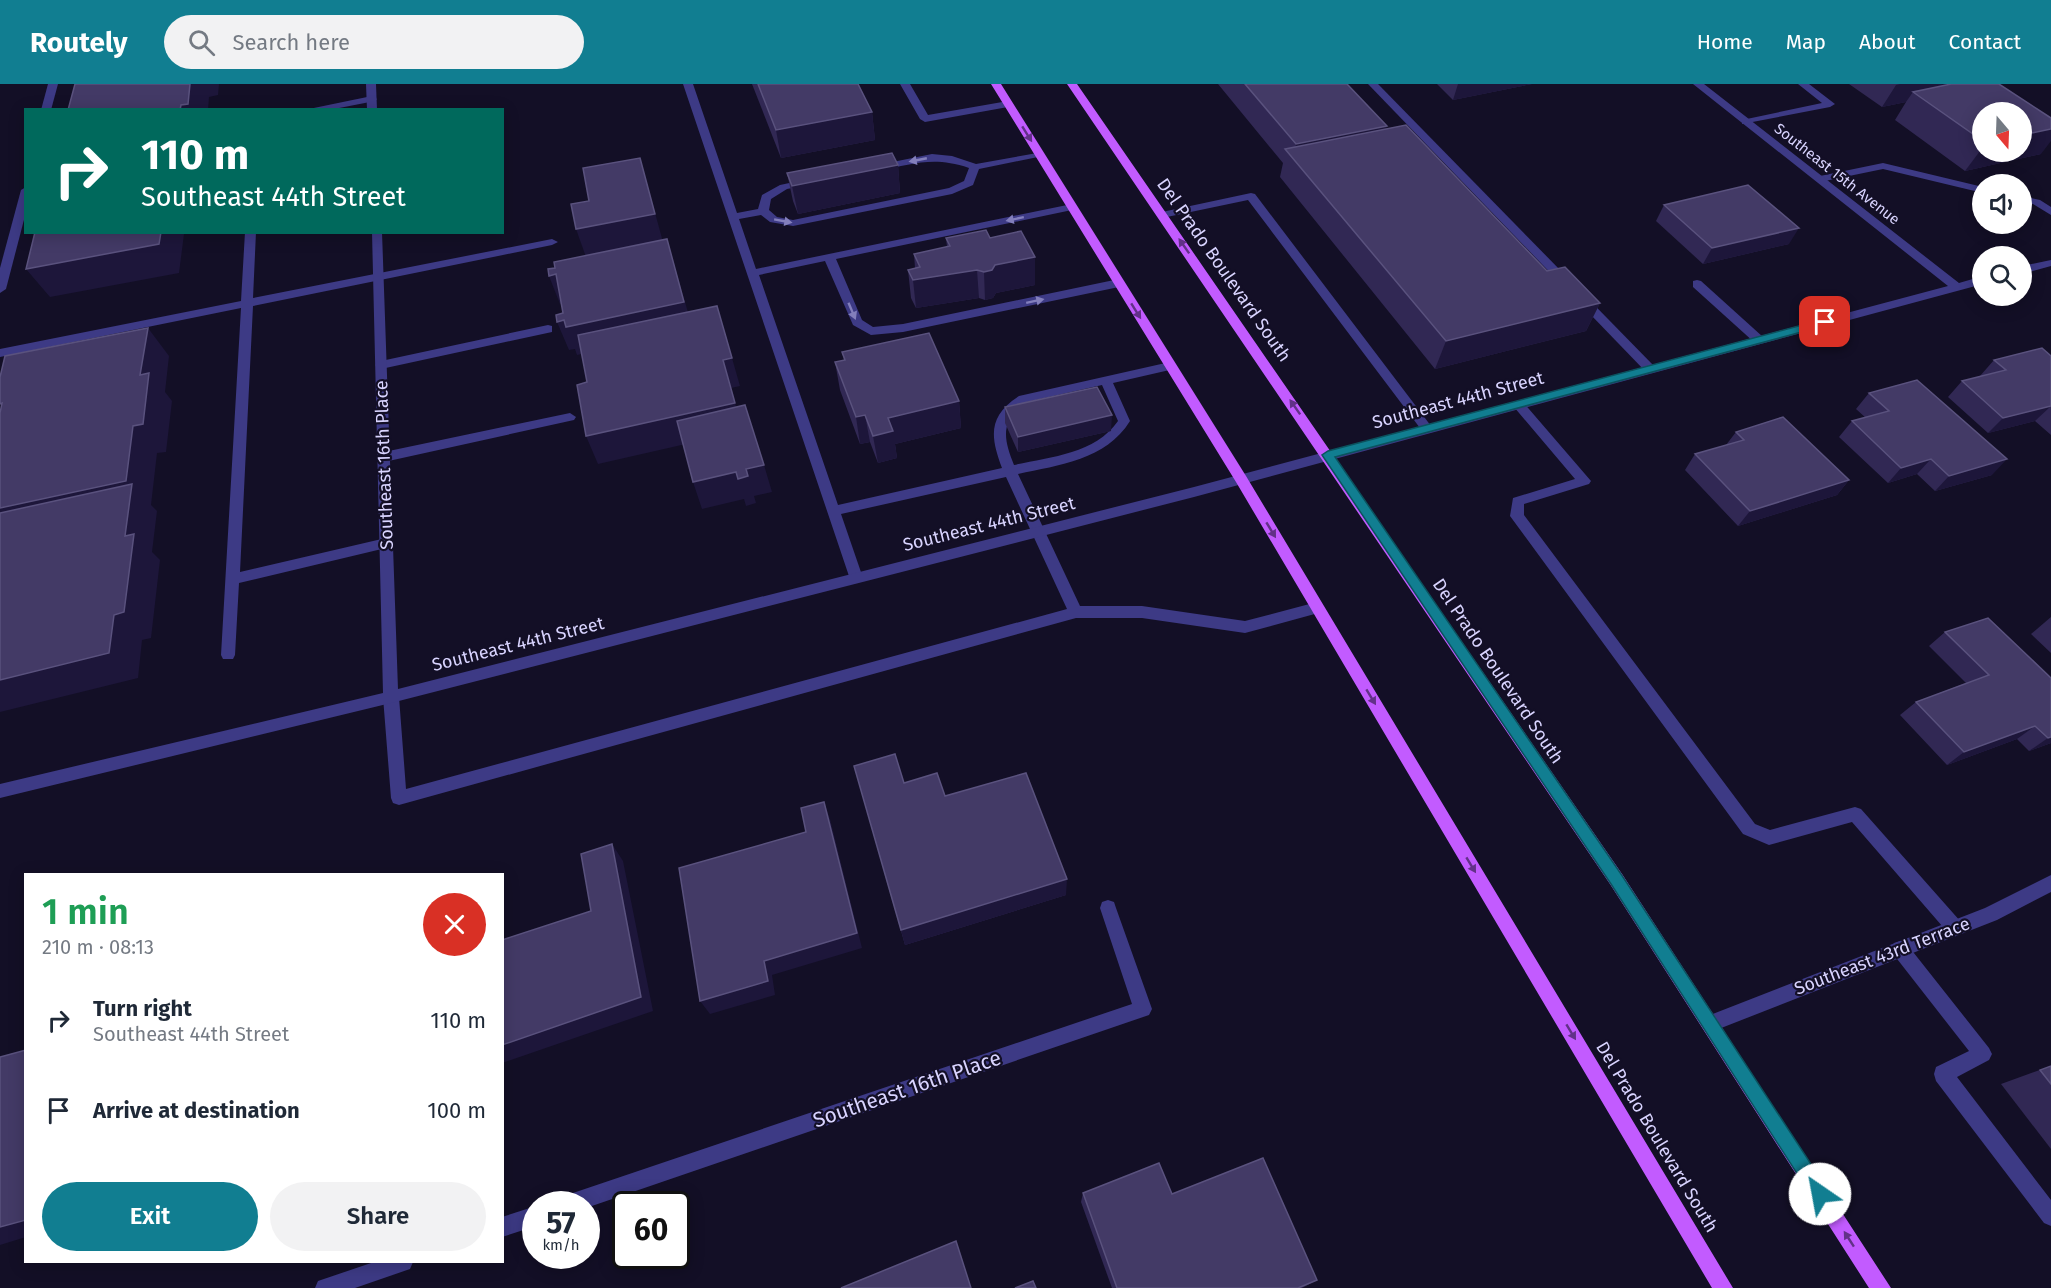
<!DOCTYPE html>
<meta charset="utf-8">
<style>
body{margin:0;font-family:"Fira Sans",sans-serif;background:#f2f2f3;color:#1f2937;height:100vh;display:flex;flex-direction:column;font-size:22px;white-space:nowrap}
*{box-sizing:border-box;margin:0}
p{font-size:20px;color:#747a83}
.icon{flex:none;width:33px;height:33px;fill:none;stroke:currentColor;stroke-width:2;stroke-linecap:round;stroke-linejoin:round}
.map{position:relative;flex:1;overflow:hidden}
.panel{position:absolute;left:24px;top:789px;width:480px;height:390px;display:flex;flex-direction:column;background:#fff;border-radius:0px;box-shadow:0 3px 15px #0003}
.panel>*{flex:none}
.guide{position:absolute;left:24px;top:24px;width:480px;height:126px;border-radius:0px;box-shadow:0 3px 15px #0003;background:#00695c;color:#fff;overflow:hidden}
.needle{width:39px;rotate:161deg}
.tools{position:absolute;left:1972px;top:18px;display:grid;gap:12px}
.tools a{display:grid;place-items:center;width:60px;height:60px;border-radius:50%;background:#fff;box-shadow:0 3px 15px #0003;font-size:30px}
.speed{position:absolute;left:522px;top:1107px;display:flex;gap:12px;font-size:30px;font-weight:700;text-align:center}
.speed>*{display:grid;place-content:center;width:78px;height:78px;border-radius:50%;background:#fff;box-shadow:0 3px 15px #0003;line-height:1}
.speed small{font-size:15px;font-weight:400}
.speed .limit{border:3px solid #111;border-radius:9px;background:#fff;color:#111}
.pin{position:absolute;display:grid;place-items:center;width:51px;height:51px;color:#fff;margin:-26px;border-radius:12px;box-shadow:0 3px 9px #0006}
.me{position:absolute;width:66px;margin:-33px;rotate:327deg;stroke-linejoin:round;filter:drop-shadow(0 0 4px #0008)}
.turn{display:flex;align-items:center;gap:21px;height:126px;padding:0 18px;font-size:27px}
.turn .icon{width:78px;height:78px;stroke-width:2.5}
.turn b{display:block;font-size:42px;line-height:51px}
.round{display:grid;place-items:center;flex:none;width:63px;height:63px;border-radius:32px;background:#f2f2f3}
.head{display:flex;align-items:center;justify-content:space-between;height:102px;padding:0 18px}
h1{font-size:36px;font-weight:600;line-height:45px;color:#1e9e55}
.button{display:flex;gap:12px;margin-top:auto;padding:12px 18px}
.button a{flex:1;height:69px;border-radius:36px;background:#117e91;color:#fff;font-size:24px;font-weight:600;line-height:69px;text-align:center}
.button a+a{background:#f2f2f3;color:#1f2937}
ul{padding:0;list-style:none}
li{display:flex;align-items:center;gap:18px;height:90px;padding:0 18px}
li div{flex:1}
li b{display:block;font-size:22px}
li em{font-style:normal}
header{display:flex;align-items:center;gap:36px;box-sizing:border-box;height:84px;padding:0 30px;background:#117e91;color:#fff}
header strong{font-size:28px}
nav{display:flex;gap:33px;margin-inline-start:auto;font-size:21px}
.search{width:420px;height:54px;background:#f2f2f3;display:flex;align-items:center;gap:15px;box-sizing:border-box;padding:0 21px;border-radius:33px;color:#747a83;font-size:22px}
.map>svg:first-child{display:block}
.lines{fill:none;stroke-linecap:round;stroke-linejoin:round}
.service{fill:#3d3a85;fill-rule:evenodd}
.minor{fill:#3d3a85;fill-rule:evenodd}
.primary{fill:#c25bff;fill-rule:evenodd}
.wall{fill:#312854;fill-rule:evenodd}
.shaded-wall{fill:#1d163a}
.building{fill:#433a66;stroke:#5a527e;stroke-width:1.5}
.oneway{fill:#623188}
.oneway2{fill:#837fbc}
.route{fill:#117e91;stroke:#0b525e;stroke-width:1.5}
.labels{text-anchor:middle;stroke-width:4.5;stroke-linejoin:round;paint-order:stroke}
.far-street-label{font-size:15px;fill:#d9d4ff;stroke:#130f26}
.street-label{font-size:18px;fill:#d9d4ff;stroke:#130f26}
.near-street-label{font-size:21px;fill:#d9d4ff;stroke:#130f26}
</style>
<header>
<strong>Routely</strong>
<div class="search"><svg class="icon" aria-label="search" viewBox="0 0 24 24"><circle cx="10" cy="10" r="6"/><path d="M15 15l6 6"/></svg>Search here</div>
<nav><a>Home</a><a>Map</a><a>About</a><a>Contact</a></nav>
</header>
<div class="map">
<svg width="2051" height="1204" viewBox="0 0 2051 1204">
<rect width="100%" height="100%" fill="#130f26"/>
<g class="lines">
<!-- service -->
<g class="service">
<path d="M48 0H58L51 26H41Z"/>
<path d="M683 0H693L737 129 758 125 762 111 780 101 808 95 813 98 812 100 787 105 771 115 769 126 777 133 793 136 949 104 964 97 969 84C933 72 914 80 878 87L873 84 878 81 932 70 952 72 976 80 1043 68V72L979 85 973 101 952 110 793 142 770 138 761 131 739 135 756 185 1072 120 1077 123 1072 126 836 175 862 236 873 243 903 240 1119 195 1125 199 1119 203 903 248 871 251 853 241 825 177 759 191 838 421 1002 384C990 352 988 332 1019 312L1170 278 1176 282 1174 285 1113 299 1130 337C1106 376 1059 381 1018 390L1080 522H1142L1245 537 1317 518 1322 520 1324 524 1322 528 1245 549 1142 534H1076L399 721 393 719 391 714 383 613 386 609 391 607 396 609 399 613 406 705 1067 525 1006 393 841 430 863 494 856 499 851 498ZM1102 301 1118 337C1095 370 1050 373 1014 381 1003 354 1000 336 1027 318Z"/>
<path d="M900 0H910L928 31 1008 17 1013 20 1008 23 925 38 920 35Z"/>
<path d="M1368 0H1378L1654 282V288H1646Z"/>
<path d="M1798 0H1809L1835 20 1830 23 1742 40V36L1822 19Z"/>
<path d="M372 12 377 15 375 17 329 26H304Z"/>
<path d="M1883 79 1983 103V109L1883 85 1820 98 1815 95 1820 92Z"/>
<path d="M26 103V128L6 205 0 209V184L21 106Z"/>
<path d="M1251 109 1255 110 1431 342 1433 345 1431 348H1423L1248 116 1162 134 1157 131 1162 128Z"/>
<path d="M2022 112 2040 116 2051 123V131L2033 120 2022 118Z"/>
<path d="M245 148H256L253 214 552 155 558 158 552 161 253 222 240 488 386 454 393 459 386 464 239 499 235 571 233 575H223L221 571 241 224 0 273V265L241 217Z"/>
<path d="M1697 196 1701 197 1763 253V259H1755L1693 203V197Z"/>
<path d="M548 241 552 242V248L381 285 375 281 381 277Z"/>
<path d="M1518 316 1522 317 1591 397 1589 400 1524 420V431L1755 740 1770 746 1855 723 1861 725 1961 838 1964 844 1961 850 1955 852 1949 850 1852 738 1769 761 1743 750 1510 432 1513 414 1575 395 1514 323 1512 320Z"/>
<path d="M570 329 576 333 574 336 384 378 378 373 384 368Z"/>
<path d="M1900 857 1906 859 1989 964 1992 970 1989 976 1957 993 2051 1116V1142L2044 1139 1936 997 1934 990 1936 983 1969 967 1894 871 1891 865 1894 859Z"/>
</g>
<!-- minor -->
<g class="minor">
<path d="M366 0H376L377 26H367Z"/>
<path d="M1693 0H1704L1959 199 1983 192V200L1194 413 391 619 0 714V700L383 609 372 148H382L398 605 1194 403 1948 202Z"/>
<path d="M2051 176V182L2022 190V182Z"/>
<path d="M2051 791V808L1997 836 1711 948 1705 945 1702 939 1705 933 1985 824Z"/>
<path d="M1108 816 1114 818 1116 824 1152 925 1149 931 586 1124V1120H560L563 1113 570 1110 1132 920 1100 824 1102 818Z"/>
<path d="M536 1122V1142L502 1153V1133Z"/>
<path d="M374 1178H413L410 1185 355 1204H315L318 1197Z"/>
</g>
<!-- primary -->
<g class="primary">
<path d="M991 0H1001L1246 392 1733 1204H1712L1236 398Z"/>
<path d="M1067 0H1077L1622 790 1891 1204H1869L1610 800Z"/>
</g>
</g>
<!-- wall -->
<g class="wall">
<path d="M752 0H858L872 28 875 56 781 74Z"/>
<path d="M1218 0H1347L1386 45 1547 187 1600 219 1586 247 1435 285 1280 93 1283 79Z"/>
<path d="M1437 0H1532L1453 16Z"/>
<path d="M1849 0H1999L2041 70 1965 87 1895 36 1906 18 1882 23ZM1983 28 2022 68H1983Z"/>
<path d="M898 81 900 109 798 130 793 117 787 89Z"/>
<path d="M1664 121 1789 160 1703 180 1656 137Z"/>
<path d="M946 154H990L1035 173V201L996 209 993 214 985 216 979 214 916 224 911 214 908 186 915 184 914 170 947 163Z"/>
<path d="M842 268 959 317 961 344 895 360 897 374 878 379 870 358 860 360 840 306 835 278 844 276Z"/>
<path d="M2051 272V351L2035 337 1988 349 1948 313 1962 297 1981 293 1980 292 1994 276Z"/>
<path d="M1869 309 1992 391 1935 407 1917 390 1888 399 1839 353 1852 337 1866 334 1856 325Z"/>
<path d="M1005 323 1111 347 1018 368 1005 339Z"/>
<path d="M1736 348 1849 396 1837 411 1738 442 1685 386 1695 370 1726 361Z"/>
<path d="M2051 533V569L2031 550Z"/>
<path d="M1945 548 2051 594V659L2029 667 2017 655 1947 681 1900 631 1916 618 1966 599 1929 562Z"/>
<path d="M854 682 904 699 1066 811 905 861Z"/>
<path d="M2051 982V1065L2001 1000Z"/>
<path d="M1083 1109 1172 1110 1317 1196 1302 1204H1112L1081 1118Z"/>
</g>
<!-- shaded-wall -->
<g class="shaded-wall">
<path d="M190 0H219L218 11 209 13 208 26H180L181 21Z"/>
<path d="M1458 0H1532L1453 16Z"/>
<path d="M1900 0H1953L1913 8 1906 18 1882 23 1896 1Z"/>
<path d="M872 28 875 56 781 74 776 46Z"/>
<path d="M1387 42 1379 70 1293 74 1296 60Z"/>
<path d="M2051 45V57L2041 70 1965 87 1983 63V68H2022V51Z"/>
<path d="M640 74 663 158 586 173 576 145Z"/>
<path d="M898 81 900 109 798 130 792 102Z"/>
<path d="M1799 144 1789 160 1703 180 1712 164Z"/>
<path d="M161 148H191L184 150 179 189 50 213 26 185Z"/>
<path d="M667 155 693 246 577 271 575 265 569 266 557 238Z"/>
<path d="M1035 173V201L996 209 993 214 985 216 984 188 995 181Z"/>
<path d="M977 186 979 214 916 224 913 196Z"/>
<path d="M556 190 567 218 560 220 549 192Z"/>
<path d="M1600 219 1586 247 1435 285 1446 257Z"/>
<path d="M148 244 169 272 165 308 172 317 166 368 157 369 151 421 157 427 152 468 160 476 151 554 142 556 138 594 0 628V596L125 452 0 457V424L140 291Z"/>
<path d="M732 274 740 302 731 304 723 276Z"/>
<path d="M959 317 961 344 895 360 897 374 878 379 873 352 888 334Z"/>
<path d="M735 319 743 347 598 380 586 352Z"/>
<path d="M2051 322 2035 337 1988 349 2003 334Z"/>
<path d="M865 331 870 358 860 360 856 333Z"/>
<path d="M1112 331 1111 347 1018 368V353Z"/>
<path d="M1931 375 1917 390 1888 399 1901 384Z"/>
<path d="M2007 375 1992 391 1935 407 1949 392Z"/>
<path d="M764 381 772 408 754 412 756 419 746 422 744 415 702 425 693 398Z"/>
<path d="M1849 396 1837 411 1738 442 1750 427Z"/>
<path d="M2035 642 2017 655 1947 681 1964 668Z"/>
<path d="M2051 653V659L2029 667 2048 654Z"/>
<path d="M824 718 830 735 862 864 772 891 775 911 710 930 700 917 764 877Z"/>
<path d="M612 760 623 777 653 927 502 979V961L641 913Z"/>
<path d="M1067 795 1066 811 905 861 901 846Z"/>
<path d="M26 1136V1153L0 1161V1143Z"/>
</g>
<!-- building -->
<g class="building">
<path d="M75 0H190L188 20 181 21 180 26H68Z"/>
<path d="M758 0H858L872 28 776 46Z"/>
<path d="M1245 0H1347L1387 42 1296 60Z"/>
<path d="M1951 0H1999L2051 34V45L2022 51V28H1983V57L1913 8Z"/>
<path d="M1406 41 1547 187 1565 183 1600 219 1446 257 1285 65Z"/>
<path d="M892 69 898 81 792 102 787 89Z"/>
<path d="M640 74 655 130 576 145 571 120 589 117 583 84Z"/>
<path d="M1748 101 1799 144 1712 164 1664 121Z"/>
<path d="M986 146 990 154 1021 147 1035 173 995 181 992 186 984 188 977 186 913 196 908 186 920 183 914 170 950 162 946 154Z"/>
<path d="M35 148H161L159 160 26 185Z"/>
<path d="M667 155 684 218 566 243 564 236 557 238 556 231 563 229 556 190 549 192 548 185 555 184 554 178Z"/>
<path d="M717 222 732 274 723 276 735 319 586 352 577 301 587 298 578 251Z"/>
<path d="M148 244 140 291 149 289 143 340 133 342 126 397 0 424V329L2 319 0 320V293L5 272Z"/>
<path d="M929 249 959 317 888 334 893 347 873 352 865 331 856 333 835 278 845 276 842 268Z"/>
<path d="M2042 264 2051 272V322L2003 334 1962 297 2006 286 1994 276Z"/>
<path d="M1917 296 2007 375 1949 392 1931 375 1901 384 1852 337 1889 327 1869 309Z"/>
<path d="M1097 303 1112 331 1018 353 1005 323Z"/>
<path d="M745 321 764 381 746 385 748 392 738 395 736 388 693 398 677 337Z"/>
<path d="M1783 333 1849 396 1750 427 1695 370 1744 356 1736 348Z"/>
<path d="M132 400 125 452 134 450 124 528 114 531 109 569 0 596V429Z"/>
<path d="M1988 534 2051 594V653L2048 654 2035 642 1964 668 1916 618 1989 591 1945 548Z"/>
<path d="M895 670 904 699 937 689 945 712 1026 689 1067 795 901 846 854 682Z"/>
<path d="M824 718 857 849 764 877 768 897 700 917 679 784 806 748 801 724Z"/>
<path d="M612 760 641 913 502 961V856L591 827 581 770Z"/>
<path d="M26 966V1136L0 1143V973Z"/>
<path d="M2051 982V1000L2040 986Z"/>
<path d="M1263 1074 1317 1196 1298 1204H1117L1083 1109 1159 1079 1172 1110Z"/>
<path d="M956 1157 971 1204H841Z"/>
<path d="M1033 1197 1036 1204H1015Z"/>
</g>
<!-- one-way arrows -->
<defs><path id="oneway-solid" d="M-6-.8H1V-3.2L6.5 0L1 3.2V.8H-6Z" transform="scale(1.5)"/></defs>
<g class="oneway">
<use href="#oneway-solid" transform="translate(1027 50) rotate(58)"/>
<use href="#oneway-solid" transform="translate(1184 162) rotate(-125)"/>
<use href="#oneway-solid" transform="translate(1136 227) rotate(58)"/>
<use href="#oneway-solid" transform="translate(1295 323) rotate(-125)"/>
<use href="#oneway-solid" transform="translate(1271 446) rotate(59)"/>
<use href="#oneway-solid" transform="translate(1371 613) rotate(59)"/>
<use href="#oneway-solid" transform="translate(1471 781) rotate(59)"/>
<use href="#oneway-solid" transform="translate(1571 948) rotate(59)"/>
<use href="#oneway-solid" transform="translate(1849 1155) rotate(-123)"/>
</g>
<g class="oneway2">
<use href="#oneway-solid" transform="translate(918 76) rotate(169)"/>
<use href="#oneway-solid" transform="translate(1015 135) rotate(168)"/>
<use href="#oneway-solid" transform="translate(783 137) rotate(10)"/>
<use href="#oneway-solid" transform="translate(1035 217) rotate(-12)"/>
<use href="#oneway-solid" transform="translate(852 227) rotate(67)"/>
</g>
<!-- route -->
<path class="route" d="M1825 235 1828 236V241L1335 373 1621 790 1826 1103 1829 1110 1826 1116 1820 1118 1814 1116 1611 800 1322 371 1328 367Z"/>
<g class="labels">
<!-- far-street labels -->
<g class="far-street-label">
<text transform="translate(1837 90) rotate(38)" y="5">Southeast 15th Avenue</text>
</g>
<!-- street labels -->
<g class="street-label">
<text transform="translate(1224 186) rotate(55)" y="6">Del Prado Boulevard South</text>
<text transform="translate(1458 316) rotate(-15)" y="6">Southeast 44th Street</text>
<text transform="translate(384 381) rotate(-92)" y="6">Southeast 16th Place</text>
<text transform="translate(989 440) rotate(-14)" y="6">Southeast 44th Street</text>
<text transform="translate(518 560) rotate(-14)" y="6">Southeast 44th Street</text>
<text transform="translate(1498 587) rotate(56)" y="6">Del Prado Boulevard South</text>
<text transform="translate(1882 872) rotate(-21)" y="6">Southeast 43rd Terrace</text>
<text transform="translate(1657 1053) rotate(59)" y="6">Del Prado Boulevard South</text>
</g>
<!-- near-street labels -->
<g class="near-street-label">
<text transform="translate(907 1005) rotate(-19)" y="7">Southeast 16th Place</text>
</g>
</g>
</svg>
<div class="tools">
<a><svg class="needle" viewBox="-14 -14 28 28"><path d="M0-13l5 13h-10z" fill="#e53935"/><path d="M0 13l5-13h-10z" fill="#747a83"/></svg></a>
<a><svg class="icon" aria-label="sound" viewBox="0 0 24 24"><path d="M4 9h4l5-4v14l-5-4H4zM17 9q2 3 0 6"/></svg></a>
<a><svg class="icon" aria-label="search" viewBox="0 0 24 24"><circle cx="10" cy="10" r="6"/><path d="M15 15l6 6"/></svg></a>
</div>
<div class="speed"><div>57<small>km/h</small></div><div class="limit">60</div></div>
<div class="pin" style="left:1825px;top:238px;background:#d93025"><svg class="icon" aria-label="arrive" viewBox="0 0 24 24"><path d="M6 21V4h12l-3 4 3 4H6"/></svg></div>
<svg class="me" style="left:1820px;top:1110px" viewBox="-20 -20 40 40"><circle r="19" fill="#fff"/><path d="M0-13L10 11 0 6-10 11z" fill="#117e91"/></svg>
<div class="guide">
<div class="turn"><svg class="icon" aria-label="right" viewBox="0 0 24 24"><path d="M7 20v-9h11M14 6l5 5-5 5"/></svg><div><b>110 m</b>Southeast 44th Street</div></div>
</div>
<section class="panel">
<div class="head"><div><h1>1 min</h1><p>210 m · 08:13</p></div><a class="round" style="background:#d93025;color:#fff"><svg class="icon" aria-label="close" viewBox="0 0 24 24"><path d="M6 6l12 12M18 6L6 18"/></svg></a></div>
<ul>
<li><svg class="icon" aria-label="right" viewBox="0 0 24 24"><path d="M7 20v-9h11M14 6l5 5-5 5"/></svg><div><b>Turn right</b><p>Southeast 44th Street</p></div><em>110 m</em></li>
<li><svg class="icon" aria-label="arrive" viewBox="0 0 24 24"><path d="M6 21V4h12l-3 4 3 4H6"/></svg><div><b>Arrive at destination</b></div><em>100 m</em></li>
</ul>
<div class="button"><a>Exit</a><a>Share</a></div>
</section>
</div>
